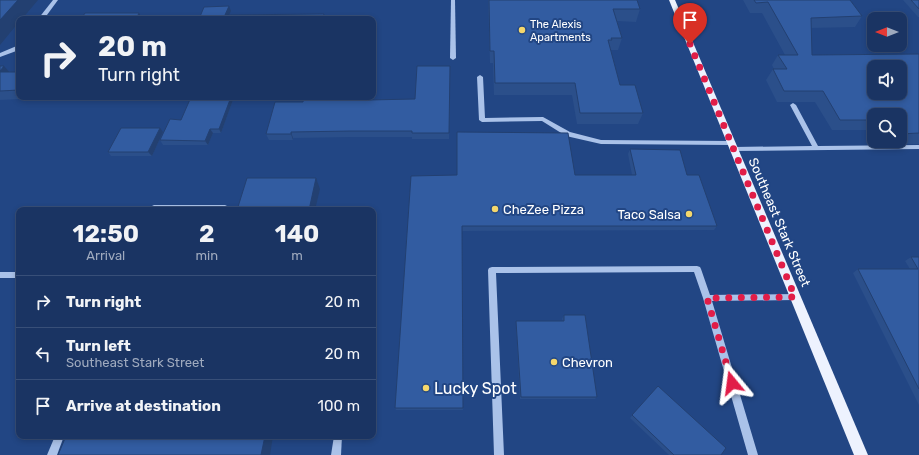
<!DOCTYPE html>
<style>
body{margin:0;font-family:Rubik,sans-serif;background:#273f6c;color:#f1f3f6;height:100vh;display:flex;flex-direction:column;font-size:15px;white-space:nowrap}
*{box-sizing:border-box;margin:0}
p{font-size:13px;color:#9faabe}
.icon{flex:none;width:22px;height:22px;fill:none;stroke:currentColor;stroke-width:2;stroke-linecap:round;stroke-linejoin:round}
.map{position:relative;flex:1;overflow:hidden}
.panel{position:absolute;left:16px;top:207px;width:360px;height:232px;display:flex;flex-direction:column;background:#1a3463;border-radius:8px;box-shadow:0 2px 6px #0003,0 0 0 1px #384f78}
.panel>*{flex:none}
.hud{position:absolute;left:16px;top:16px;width:360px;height:84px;border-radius:8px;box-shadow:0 2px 6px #0003,0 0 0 1px #384f78;background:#1a3463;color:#f1f3f6;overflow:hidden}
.needle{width:26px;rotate:270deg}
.buttons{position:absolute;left:867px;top:12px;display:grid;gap:8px}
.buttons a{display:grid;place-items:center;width:40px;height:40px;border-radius:8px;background:#1a3463;box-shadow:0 2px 6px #0003,0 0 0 1px #384f78;font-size:20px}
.pin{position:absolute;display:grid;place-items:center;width:34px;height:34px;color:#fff;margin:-41px -17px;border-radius:50% 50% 50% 0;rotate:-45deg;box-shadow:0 0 4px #0007}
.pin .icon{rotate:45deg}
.me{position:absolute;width:44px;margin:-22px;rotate:344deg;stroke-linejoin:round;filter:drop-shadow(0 0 3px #0008)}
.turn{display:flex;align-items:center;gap:14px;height:84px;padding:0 16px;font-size:18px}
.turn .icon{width:52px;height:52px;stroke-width:2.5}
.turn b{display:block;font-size:28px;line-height:34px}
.eta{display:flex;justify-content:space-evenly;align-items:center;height:68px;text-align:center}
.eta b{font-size:24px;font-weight:700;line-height:28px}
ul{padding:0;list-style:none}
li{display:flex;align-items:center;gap:12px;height:52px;padding:0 16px;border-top:1px solid #384f78}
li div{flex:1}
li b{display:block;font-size:15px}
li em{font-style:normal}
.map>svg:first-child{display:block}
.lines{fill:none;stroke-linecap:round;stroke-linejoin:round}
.minor{fill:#aac2e9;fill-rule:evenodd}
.major{fill:#edf2fe;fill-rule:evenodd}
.wall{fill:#2b4f8a}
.shaded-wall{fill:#234071}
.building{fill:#325ca1;stroke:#234071;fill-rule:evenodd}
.route{stroke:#e11d48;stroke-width:7;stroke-dasharray:0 12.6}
.poi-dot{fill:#f5d76c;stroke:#224684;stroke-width:1.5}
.labels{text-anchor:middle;stroke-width:4;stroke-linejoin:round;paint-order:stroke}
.far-poi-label{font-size:11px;fill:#fff;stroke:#224684;text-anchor:start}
.poi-label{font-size:13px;fill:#fff;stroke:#224684;text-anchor:start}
.street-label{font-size:13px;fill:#fff;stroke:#224684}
.near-poi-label{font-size:16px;fill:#fff;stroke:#224684;text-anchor:start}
</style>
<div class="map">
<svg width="919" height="455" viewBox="0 0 919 455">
<rect width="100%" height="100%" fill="#224684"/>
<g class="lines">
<!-- minor -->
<g class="minor">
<path d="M53 0H58L44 19H38Z"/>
<path d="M451 0H455L456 58 453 60 450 58Z"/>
<path d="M19 45V50L0 57V53Z"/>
<path d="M480 75 483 77 485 118 543 117 570 132 601 140 731 141 734 143 731 145 601 144 566 136 542 121 482 122 479 120 477 77Z"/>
<path d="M793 103 796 105 818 146 919 145V149L732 151 731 149 732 147H734L812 146 790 105Z"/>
<path d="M154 205H225L227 206 228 208 227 210H151L152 206Z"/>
<path d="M697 266 700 267 701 269 710 295 795 294 798 295 799 297 798 299 795 300 712 301 758 455H748L703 298 694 272 496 273 504 455H494L488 270 489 268 492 267Z"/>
<rect x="0" y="272" width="19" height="6"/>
<path d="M55 436H64L57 455H47Z"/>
<path d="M334 436H342L341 455H331Z"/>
</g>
<!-- major -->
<path class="major" d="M669 0H675L868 455H854Z"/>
</g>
<!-- wall -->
<g class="wall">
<path d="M488 0H637L640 9 636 22 617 21 622 38 618 50H611L620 85 643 113 638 124H577L572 95H494L493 63H490Z"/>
<path d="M743 0H850L862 16 855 27 811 28 812 55 919 54V144H890L888 141H900V115H874V130H832L815 102H777L766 80 773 69H774L772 65 778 55H785L762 13H750Z"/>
<path d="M903 0H919V17H918Z"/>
<path d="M0 66 10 72H19V97H38V98L0 100Z"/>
<path d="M450 72 449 139H412V137H352L293 138V140H269L266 134 303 102 370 98V100L415 99Z"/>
<path d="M233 100 221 133H213L208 145H163L160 140 181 120Z"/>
<path d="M163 132 152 156H111L108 152Z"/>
<path d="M630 149 687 175 717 226 714 230 462 231 463 410H396L395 408 457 175H632L628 154Z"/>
<path d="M911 257H919V405L853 273 858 269H910L905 261Z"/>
<path d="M564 315 597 397 595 399H520L516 324V321H563L562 319Z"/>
<path d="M658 386 721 455H669L630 418Z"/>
</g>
<!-- shaded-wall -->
<g class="shaded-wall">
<path d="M18 0H38L22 19H19V22L0 45V20Z"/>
<path d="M229 6 231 11 227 19 225 15Z"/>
<path d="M139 13 142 18V19H136Z"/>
<path d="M324 14 325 18 322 19Z"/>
<path d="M4 66 12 75 0 74V71Z"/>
<path d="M231 97H232L233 100 221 133 219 129Z"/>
<path d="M160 128 163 132 152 156 148 152Z"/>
<path d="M210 129 213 133 208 145 205 141Z"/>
<path d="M291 132 293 138V140L291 134Z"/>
<path d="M316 178 320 189 315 210H309Z"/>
<path d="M265 436H273L270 455H261Z"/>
</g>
<!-- building -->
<g class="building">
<path d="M0 0H18L0 20Z"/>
<path d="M489 0H637L640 9H613L622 38H611L612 40H608L620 85H635L643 113H580L575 83H495L494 51H490Z"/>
<path d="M754 0H850L862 16 811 18 812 55 919 54V133L900 134V115H874V120H840L823 91H784L773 69H787L778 55H798L768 2 756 3ZM874 67H900V93H874Z"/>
<path d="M911 0H919V9Z"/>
<path d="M229 6 225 15 324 14 322 19H199L204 7Z"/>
<path d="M85 13H139L136 19H81Z"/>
<path d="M0 66H4L0 71Z"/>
<path d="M417 66H450L449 133H412V131H350L291 132V134H266L275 102H303L304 97H368V100L415 99Z"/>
<path d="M0 72H19V90L0 91Z"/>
<path d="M191 97H231L219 129H210L205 141 160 140 170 119 181 120Z"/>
<path d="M121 128H160L148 152H108Z"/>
<path d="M457 132 568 133 575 175H636L630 149 680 150 687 175H699L717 226H462L463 408H395L411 176 457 175Z"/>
<path d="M247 178H316L309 210H237Z"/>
<path d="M911 257H919V389L858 269H918Z"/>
<path d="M564 315H585L597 397H521L516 321H564Z"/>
<path d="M658 386 726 448 721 455H674L632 415Z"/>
<path d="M66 436H265L261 455H58Z"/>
</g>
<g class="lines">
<!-- route -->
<path class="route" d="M690 44 795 297 707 298 732 383"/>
</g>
<!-- markers -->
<g class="poi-dot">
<circle cx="522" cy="30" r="4"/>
<circle cx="495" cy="209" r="4"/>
<circle cx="689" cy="214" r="4"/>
<circle cx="554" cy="362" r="4"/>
<circle cx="426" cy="388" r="4"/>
</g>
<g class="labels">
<!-- far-poi labels -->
<g class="far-poi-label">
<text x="530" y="28">The Alexis<tspan x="530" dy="13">Apartments</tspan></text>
</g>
<!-- poi labels -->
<g class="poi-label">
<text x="503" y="214">CheZee Pizza</text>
<text x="681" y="219" text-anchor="end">Taco Salsa</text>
<text x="562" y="367">Chevron</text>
</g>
<!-- street labels -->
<g class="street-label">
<text transform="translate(780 222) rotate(67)" y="5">Southeast Stark Street</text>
</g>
<!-- near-poi labels -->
<g class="near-poi-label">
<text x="434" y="394">Lucky Spot</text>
</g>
</g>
</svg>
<div class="buttons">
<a><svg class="needle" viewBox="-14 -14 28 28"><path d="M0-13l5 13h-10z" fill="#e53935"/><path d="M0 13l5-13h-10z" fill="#9faabe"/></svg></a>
<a><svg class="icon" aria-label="sound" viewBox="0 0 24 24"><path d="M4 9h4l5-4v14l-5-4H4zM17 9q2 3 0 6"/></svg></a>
<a><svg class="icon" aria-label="search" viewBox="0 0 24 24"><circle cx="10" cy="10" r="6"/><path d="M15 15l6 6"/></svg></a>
</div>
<div class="pin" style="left:690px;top:44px;background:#d93025"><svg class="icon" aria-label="arrive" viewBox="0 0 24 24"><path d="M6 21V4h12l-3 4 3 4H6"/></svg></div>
<svg class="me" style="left:732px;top:383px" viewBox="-20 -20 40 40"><path d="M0-17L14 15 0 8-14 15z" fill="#e11d48" stroke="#fff" stroke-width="4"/></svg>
<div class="hud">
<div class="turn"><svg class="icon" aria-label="right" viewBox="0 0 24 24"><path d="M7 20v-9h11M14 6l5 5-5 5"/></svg><div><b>20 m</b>Turn right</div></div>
</div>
<section class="panel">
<div class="eta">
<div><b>12:50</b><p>Arrival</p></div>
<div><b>2</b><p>min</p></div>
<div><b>140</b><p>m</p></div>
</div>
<ul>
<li><svg class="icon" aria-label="right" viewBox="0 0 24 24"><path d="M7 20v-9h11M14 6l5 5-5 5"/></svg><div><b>Turn right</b></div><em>20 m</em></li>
<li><svg class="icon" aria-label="left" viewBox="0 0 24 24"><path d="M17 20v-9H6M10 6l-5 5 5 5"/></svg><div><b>Turn left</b><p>Southeast Stark Street</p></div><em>20 m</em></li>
<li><svg class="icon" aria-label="arrive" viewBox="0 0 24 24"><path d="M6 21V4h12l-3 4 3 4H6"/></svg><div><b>Arrive at destination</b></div><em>100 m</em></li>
</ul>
</section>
</div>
